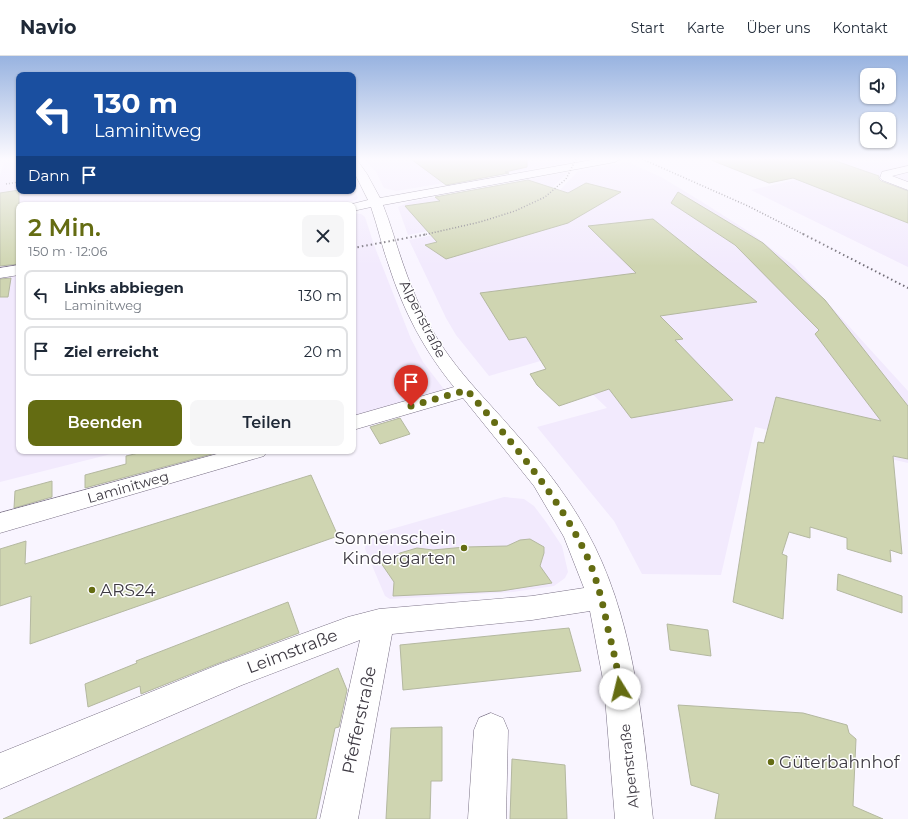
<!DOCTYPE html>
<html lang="de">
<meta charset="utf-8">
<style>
body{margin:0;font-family:Montserrat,sans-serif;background:#f6f6f7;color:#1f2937;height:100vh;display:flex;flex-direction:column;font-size:15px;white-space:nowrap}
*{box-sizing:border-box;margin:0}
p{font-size:13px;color:#747a83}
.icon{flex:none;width:22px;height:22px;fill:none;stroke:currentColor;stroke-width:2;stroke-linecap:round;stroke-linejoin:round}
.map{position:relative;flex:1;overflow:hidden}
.details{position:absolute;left:16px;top:146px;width:340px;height:252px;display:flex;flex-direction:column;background:#fff;border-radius:8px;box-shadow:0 1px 3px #0004}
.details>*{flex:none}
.hud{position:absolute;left:16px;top:16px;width:340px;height:122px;border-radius:8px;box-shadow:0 1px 3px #0004;background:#1a4fa0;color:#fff;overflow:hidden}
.fabs{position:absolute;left:860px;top:12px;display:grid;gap:8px}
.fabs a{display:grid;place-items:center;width:36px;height:36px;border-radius:8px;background:#fff;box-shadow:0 1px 3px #0004;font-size:20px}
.pin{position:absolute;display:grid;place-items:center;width:34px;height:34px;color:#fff;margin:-41px -17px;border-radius:50% 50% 50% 0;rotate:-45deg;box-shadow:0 0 4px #0007}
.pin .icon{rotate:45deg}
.me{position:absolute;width:44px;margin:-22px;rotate:351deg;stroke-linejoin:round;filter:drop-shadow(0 0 3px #0008)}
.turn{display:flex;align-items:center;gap:14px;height:84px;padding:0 12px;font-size:18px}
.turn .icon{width:52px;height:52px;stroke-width:2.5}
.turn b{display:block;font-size:28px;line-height:34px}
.then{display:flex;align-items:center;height:38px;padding:0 12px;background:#0003;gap:8px;font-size:15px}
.round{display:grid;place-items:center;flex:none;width:42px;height:42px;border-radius:8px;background:#f6f6f7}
.head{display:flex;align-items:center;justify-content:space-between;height:68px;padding:0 12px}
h1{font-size:24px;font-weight:600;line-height:30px;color:#646c12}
.button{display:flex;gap:8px;margin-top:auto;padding:8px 12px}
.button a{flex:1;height:46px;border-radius:8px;background:#646c12;color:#fff;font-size:16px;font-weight:600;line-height:46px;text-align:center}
.button a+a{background:#f6f6f7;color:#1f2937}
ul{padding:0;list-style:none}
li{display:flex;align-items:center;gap:12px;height:50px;margin:0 8px 6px;padding:0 4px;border:2px solid #e0e1e3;border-radius:8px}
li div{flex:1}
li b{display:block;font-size:15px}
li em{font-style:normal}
header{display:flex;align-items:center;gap:24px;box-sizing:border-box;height:56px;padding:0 20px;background:#fff;border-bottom:1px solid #e0e1e3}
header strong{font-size:19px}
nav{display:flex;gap:22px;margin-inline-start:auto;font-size:14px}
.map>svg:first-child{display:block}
.built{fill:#f2eafd}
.building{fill:#cfd5b1;stroke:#b4b8a0}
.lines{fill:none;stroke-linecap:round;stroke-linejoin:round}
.minor-casing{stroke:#7a7186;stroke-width:1}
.minor{fill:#fff;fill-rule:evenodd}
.rail-far1{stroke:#706c75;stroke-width:1.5;stroke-dasharray:1 2;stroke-linecap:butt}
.rail{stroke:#706c75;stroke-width:2;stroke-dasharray:1.5 3;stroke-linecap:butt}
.route{stroke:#646c12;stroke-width:7;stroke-dasharray:0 12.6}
.poi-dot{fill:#646c12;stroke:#fff;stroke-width:1.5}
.labels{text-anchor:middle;stroke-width:3;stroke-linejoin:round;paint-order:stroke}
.street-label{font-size:14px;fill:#3e3a43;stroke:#fff}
.near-poi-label{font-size:17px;fill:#3e3a43;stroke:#fff;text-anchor:start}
.near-street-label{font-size:17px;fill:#3e3a43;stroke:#fff}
</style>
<header>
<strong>Navio</strong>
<nav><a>Start</a><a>Karte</a><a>Über uns</a><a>Kontakt</a></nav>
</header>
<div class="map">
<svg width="908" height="763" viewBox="0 0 908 763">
<rect width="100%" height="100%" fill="#f9f5ff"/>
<!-- built -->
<g class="built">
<path d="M5 103H19V135H353V129L358 142 356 144 335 149H19V209L0 212V119Z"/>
<path d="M364 103H574L573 106 396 135 384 132 376 116Z"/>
<path d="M785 103H908V211L751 134 824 117Z"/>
<path d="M628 106 663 122 707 149 751 177 794 210 908 335V407L755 371 721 519 642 518 614 465 537 371 607 352 554 301 489 320 456 279 446 262 409 184 448 176 553 139 561 133 578 115Z"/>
<path d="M568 116 547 137 454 170 408 179 398 151 409 146Z"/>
<path d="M353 157 361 158 365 161 374 189 411 283 423 306 446 336 353 363Z"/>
<path d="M19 218V395H123L0 426V222Z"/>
<path d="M504 441 524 443 534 450 546 466 562 490 568 516 565 522 554 530 513 536 390 543 385 540 365 493 366 487 371 480 381 476Z"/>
</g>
<!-- building -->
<g class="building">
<path d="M411 103H527V111L505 116 509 117 446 129Z"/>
<path d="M830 103 879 120V123L881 125 908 135V167L793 122 769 127 711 104Z"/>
<path d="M528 124 568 137 586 127 621 136 568 167 446 203 425 189 437 186 405 150 440 145 435 141Z"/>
<path d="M19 134V208L0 210V137Z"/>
<path d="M678 136 763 187 825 244 908 350V403L893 400 902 498 890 494 891 506 847 493V482L810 471V482L789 476 782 498 787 500 783 563 733 546 758 386 764 387 776 341 881 365 815 278 819 274 735 189 671 147Z"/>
<path d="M653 163 757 246 660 260 683 283 675 284 733 344 631 362 609 333 559 350 537 329 530 318 546 313 526 281 509 284 480 237 636 217 588 170Z"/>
<path d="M11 222 8 241H0V223Z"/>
<path d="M400 362 410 378 380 388 370 371Z"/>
<path d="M147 395H215L216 397 85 432V419L126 408V400Z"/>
<path d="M311 419 338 480 30 588 31 540 0 550V493L26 485 25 508Z"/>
<path d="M52 425V441L14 452 15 435Z"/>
<path d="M530 483 544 491V497L540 510 552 527 501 535 393 540 394 526 381 507 400 497 417 492 433 494 465 491 507 490 520 484Z"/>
<path d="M838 518 902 540V557L837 534Z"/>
<path d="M288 546 299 577 219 607 141 638 140 630 88 651 85 628 137 607 136 605Z"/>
<path d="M667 568 708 574 711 600 670 594Z"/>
<path d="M569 572 581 615 403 634 400 589Z"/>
<path d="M338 612 347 634 339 671 335 672 316 763H3Z"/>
<path d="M678 649 803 657 847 669 849 677 856 683 853 750 883 763H715L719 738 691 729Z"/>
<path d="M442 671V725H431L430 763H386L391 672Z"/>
<path d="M512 703 565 709 567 763H510Z"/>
</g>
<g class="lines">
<defs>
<g id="minor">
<path d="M353 103 357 104 367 118 380 142 597 103H620L615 106 383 149C391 169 396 188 403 208 414 240 429 273 449 300 467 325 490 348 510 371 543 408 573 446 595 491 636 575 643 672 653 763H615L604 629 590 555 532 564 392 578 358 763H320L360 584 242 629 0 733V697L220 608 348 561 379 553 532 540 584 532 564 481 534 430 463 342 353 374V360L454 331C424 294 404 256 389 210 382 191 378 171 371 151L353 155V149H348L368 144 353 114Z"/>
<path d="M908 110V116L892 120 908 126V134L882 124 880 122 882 116Z"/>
<path d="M19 209V219L0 222V212Z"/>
<path d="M228 395H267L264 400 0 477V457Z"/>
<path d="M491 657 503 662 508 674 506 763H468L474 674 479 662Z"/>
</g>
</defs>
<!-- minor casing -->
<use href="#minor" class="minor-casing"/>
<!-- minor -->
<use href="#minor" class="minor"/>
<!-- rail-far1 -->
<g class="rail-far1">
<path d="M642 103 748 150 805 179"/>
<path d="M6 128 19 126"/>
<path d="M423 179 480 166 515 155 545 141 566 123 576 103"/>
</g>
<!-- rail -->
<g class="rail">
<path d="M803 178 908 232"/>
<path d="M353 192 428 178"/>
</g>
</g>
<!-- sky -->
<linearGradient id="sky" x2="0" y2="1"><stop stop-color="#98b3e0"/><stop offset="0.49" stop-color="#fcfaff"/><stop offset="1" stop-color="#fcfaff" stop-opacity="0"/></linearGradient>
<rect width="908" height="210" fill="url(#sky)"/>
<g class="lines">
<!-- route -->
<path class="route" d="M411 350 467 334C511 386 556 436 586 498 597 522 603 548 608 573 613 593 618 613 620 633"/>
</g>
<!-- markers -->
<g class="poi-dot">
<circle cx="464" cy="492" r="4"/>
<circle cx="92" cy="534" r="4"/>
<circle cx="771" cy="706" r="4"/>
</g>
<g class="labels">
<!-- street labels -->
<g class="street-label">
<text transform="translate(423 263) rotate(63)" y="5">Alpenstraße</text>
<text transform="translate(128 431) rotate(-16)" y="5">Laminitweg</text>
<text transform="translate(629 710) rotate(-96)" y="5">Alpenstraße</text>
</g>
<!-- near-poi labels -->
<g class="near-poi-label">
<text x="456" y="488" text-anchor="end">Sonnenschein<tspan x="456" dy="20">Kindergarten</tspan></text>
<text x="100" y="540">ARS24</text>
<text x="779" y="712">Güterbahnhof</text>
</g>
<!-- near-street labels -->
<g class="near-street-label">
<text transform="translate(292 595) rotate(-21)" y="6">Leimstraße</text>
<text transform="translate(359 664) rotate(-78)" y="6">Pfefferstraße</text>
</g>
</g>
</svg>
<div class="fabs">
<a><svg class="icon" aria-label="sound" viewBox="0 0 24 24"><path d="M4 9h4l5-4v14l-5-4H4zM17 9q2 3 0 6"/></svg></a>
<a><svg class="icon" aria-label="search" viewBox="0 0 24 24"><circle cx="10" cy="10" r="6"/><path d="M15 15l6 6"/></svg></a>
</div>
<div class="pin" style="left:411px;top:350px;background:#d93025"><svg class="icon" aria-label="arrive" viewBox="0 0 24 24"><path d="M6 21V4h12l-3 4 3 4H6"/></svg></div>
<svg class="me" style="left:620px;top:633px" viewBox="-20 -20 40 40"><circle r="19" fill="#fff"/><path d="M0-13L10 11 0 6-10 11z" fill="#646c12"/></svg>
<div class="hud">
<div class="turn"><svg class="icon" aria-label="left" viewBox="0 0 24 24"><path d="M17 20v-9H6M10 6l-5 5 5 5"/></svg><div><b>130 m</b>Laminitweg</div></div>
<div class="then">Dann<svg class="icon" aria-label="arrive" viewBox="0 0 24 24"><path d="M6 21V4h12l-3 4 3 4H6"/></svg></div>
</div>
<section class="details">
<div class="head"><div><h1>2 Min.</h1><p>150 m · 12:06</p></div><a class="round"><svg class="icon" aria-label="close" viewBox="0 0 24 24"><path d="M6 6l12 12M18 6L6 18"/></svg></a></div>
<ul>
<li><svg class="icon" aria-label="left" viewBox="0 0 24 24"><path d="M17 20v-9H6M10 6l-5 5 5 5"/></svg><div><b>Links abbiegen</b><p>Laminitweg</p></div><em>130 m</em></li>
<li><svg class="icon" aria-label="arrive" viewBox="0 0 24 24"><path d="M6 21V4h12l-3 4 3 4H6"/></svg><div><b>Ziel erreicht</b></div><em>20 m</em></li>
</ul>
<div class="button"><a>Beenden</a><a>Teilen</a></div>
</section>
</div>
